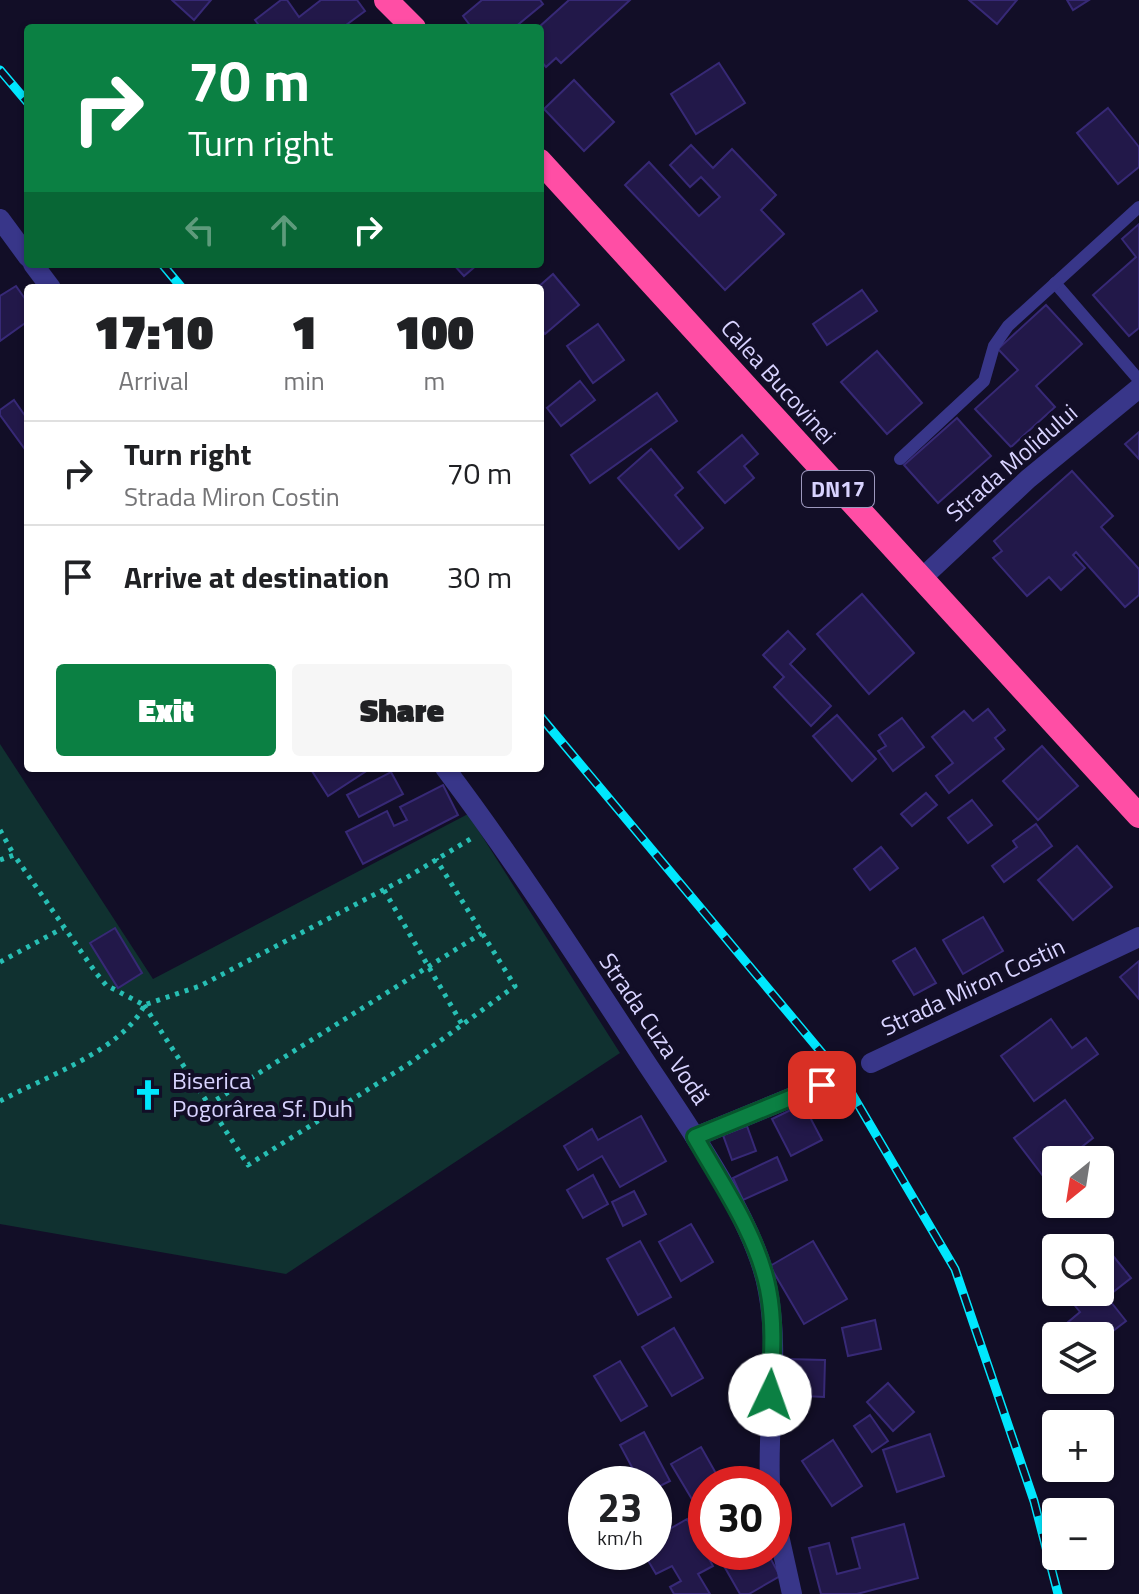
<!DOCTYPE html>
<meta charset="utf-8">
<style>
body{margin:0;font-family:"Titillium Web",sans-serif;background:#f6f6f6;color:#202124;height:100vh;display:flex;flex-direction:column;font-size:30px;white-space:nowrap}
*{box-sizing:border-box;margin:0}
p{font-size:26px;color:#757577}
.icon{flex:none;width:44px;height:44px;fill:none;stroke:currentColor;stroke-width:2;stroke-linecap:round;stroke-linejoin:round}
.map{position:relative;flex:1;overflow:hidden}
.panel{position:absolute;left:24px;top:284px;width:520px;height:488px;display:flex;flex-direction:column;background:#fff;border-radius:8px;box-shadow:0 2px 6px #0004}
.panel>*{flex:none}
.hud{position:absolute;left:24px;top:24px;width:520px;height:244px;border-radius:8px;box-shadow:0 2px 6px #0004;background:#0b8043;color:#fff;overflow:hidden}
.needle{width:52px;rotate:210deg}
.controls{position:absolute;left:1042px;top:1146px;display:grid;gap:16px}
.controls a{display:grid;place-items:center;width:72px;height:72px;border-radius:8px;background:#fff;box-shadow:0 2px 6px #0004;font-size:40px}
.speed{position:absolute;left:568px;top:1466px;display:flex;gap:16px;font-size:40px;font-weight:700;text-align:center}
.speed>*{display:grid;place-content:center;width:104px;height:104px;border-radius:50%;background:#fff;box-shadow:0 2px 6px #0004;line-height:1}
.speed small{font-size:20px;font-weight:400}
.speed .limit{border:12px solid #d22;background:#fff;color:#111}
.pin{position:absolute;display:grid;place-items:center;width:68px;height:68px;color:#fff;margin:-34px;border-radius:16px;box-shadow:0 4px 12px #0006}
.me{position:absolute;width:88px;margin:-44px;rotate:3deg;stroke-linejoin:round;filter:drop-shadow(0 0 6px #0008)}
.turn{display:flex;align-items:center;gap:28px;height:168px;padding:0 32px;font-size:36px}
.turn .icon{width:104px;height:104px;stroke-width:2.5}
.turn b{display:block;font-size:56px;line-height:68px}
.lanes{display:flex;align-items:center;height:76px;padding:0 32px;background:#0003;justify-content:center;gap:40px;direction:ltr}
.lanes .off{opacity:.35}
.eta{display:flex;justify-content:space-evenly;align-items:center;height:136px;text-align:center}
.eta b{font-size:48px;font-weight:800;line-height:56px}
.cta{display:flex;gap:16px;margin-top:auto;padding:16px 32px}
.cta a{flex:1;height:92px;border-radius:8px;background:#0b8043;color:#fff;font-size:32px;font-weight:800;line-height:92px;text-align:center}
.cta a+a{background:#f6f6f6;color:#202124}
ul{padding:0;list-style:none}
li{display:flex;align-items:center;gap:24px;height:104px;padding:0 32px;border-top:2px solid #e0e0e0}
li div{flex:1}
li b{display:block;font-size:30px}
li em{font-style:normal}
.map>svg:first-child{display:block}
.green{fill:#103130}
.building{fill:#221849;stroke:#372976;stroke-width:2}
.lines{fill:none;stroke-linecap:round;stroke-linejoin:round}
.path{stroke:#27bfb4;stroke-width:5;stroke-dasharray:4 6;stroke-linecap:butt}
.lane{stroke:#383689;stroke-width:12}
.street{stroke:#383689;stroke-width:20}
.highway{stroke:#ff4ea5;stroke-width:24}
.rail-casing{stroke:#00e7fe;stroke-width:9}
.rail{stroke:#120e27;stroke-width:6;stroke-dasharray:18;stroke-linecap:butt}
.route-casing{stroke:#07532c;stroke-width:20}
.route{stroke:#0b8043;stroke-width:14}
.labels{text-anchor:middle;stroke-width:8;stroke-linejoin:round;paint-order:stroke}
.shield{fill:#120e27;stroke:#9d98be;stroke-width:2}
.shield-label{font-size:22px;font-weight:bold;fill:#d8d3ff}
.street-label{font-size:24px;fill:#d8d3ff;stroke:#120e27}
.poi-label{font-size:24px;fill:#d8d3ff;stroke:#120e27;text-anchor:start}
</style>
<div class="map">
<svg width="1139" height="1594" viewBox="0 0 1139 1594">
<rect width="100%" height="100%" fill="#120e27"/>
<!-- green -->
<path class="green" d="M0 744 153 979 468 814 620 1053 286 1274 0 1224Z"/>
<!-- building -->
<g class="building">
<path d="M172 0H211L194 20Z"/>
<path d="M281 0H287L299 17 321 0H357L365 11 342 28H261L255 20Z"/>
<path d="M482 0H540L543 4 514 28H472L463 16Z"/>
<path d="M569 0H630L561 63 556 58 546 67 540 60 538 28Z"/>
<path d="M969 0H1017L997 24Z"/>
<path d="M1067 0H1089L1073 10Z"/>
<path d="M719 63 745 103 696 134 671 94Z"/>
<path d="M574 80 614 122 584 151 544 109Z"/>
<path d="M1108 108 1139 147V167L1118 184 1077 133Z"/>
<path d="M691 145 713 168 732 149 776 195 761 210 784 234 725 290 625 185 649 162 699 216 720 197 701 177 690 187 670 165Z"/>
<path d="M1139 224V328L1129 336 1093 295 1136 257 1122 239Z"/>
<path d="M453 264H478L464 276Z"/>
<path d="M553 274 579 305 545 334 540 327V288H537Z"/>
<path d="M16 286 28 303V321L0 341V296Z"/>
<path d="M862 290 877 311 827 345 813 324Z"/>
<path d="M1046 305 1082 344 1036 386 1055 407 1011 447 975 409 1018 370 998 349Z"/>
<path d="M598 324 624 360 593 383 567 346Z"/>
<path d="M877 351 922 403 887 434 841 382Z"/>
<path d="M580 381 595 400 561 426 547 408Z"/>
<path d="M657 393 677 421 590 483 571 455Z"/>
<path d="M14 400 28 420 27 452 0 415V410Z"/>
<path d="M957 418 991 456 938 503 904 465Z"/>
<path d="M1139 432V459L1125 444Z"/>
<path d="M742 435 758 454 744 466 754 478 725 503 698 472Z"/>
<path d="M651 449 683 488 675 495 703 528 679 549 618 478Z"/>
<path d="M1072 471 1113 516 1101 527 1139 569V595L1125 607 1076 552 1073 555 1085 568 1061 590 1049 577 1027 596 993 558 1002 551 994 541Z"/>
<path d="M862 594 914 653 869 694 817 634Z"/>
<path d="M788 631 805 649 790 664 831 706 811 726 774 687 784 677 763 655Z"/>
<path d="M988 709 1005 730 995 738 1004 749 949 793 936 776 953 763 932 737 964 711 973 721Z"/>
<path d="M837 715 876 759 852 781 813 736Z"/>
<path d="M902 718 924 747 893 771 878 751 886 746 879 735Z"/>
<path d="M1042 746 1078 786 1038 820 1003 781Z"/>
<path d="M310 768H371L328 796Z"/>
<path d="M391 772 403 794 359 817 347 795Z"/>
<path d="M443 785 458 815 363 864 346 832 387 811 394 826 407 820 400 807Z"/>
<path d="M926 793 937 805 912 826 901 814Z"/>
<path d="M972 800 992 825 968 843 948 818Z"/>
<path d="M1036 824 1052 846 1004 882 992 866 1017 847 1013 841Z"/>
<path d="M1077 846 1112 887 1073 920 1038 880Z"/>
<path d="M881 847 898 868 870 890 854 869Z"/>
<path d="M983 917 1003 951 963 974 943 940Z"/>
<path d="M115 928 142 973 118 988 90 943Z"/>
<path d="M915 948 936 983 914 995 893 961Z"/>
<path d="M1139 961V999L1120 977Z"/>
<path d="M1051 1019 1072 1048 1086 1038 1098 1054 1034 1101 1001 1056Z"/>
<path d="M1065 1100 1093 1138 1065 1160H1056V1193L1014 1138Z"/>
<path d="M803 1104 822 1140 791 1156 772 1119Z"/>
<path d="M641 1116 666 1161 620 1187 602 1156 578 1170 564 1146 592 1129 598 1140Z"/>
<path d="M747 1126 756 1151 732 1160 723 1135Z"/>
<path d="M777 1157 787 1180 743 1200 733 1178Z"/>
<path d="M593 1175 608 1204 583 1218 567 1190Z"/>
<path d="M634 1191 646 1214 623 1226 612 1202Z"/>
<path d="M1064 1204H1086L1072 1215Z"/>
<path d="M691 1224 713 1262 681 1281 659 1242Z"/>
<path d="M1097 1236 1131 1278 1107 1297 1126 1321 1100 1341V1336H1077L1067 1323 1080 1312 1064 1292H1100V1248H1081Z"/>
<path d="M640 1241 671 1297 638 1315 607 1259Z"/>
<path d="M813 1241 847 1299 804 1324 770 1266Z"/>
<path d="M875 1320 881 1349 848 1356 842 1328Z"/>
<path d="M674 1328 703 1378 672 1396 642 1347Z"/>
<path d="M786 1359 825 1360 824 1397 785 1395Z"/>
<path d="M620 1361 647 1406 621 1421 594 1376Z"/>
<path d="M888 1383 914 1412 893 1431 867 1402Z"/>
<path d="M870 1415 888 1441 872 1452 854 1426Z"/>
<path d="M644 1432 670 1481 654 1489V1484H641L620 1445Z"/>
<path d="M930 1434 944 1476 897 1492 883 1450Z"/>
<path d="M833 1440 862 1486 832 1506 802 1461Z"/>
<path d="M701 1447 722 1484H706V1494L693 1501 671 1464Z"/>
<path d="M687 1519 713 1566 698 1574 710 1594H674L670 1587 681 1581 672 1566 656 1574 643 1552H654V1538Z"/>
<path d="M904 1524 918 1578 857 1594H821L809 1548 829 1543 837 1574 860 1568 852 1538Z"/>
<path d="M716 1552H767L780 1576 749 1594H740Z"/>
</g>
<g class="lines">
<!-- path -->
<g class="path">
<path d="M0 830 14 855"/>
<path d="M0 860 14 855 96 973 106 985 144 1005 200 986 406 878 472 838"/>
<path d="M384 890 463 1026"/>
<path d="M0 962 63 928"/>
<path d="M144 1005 248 1165 410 1063 515 986 436 859"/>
<path d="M0 1101C43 1078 122 1050 144 1006"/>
<path d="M208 1105 482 933"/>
</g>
<!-- lane -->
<g class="lane">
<path d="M1055 283 1139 380"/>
<path d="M900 459 984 381 994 346 1008 326 1139 207"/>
</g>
<!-- street -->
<g class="street">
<path d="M0 219 28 257"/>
<path d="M33 264 51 288"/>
<path d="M921 579 1028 479 1139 388"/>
<path d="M445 768C515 861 579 960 643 1058 683 1119 756 1220 768 1291 780 1354 767 1420 770 1484"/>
<path d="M871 1063 1139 937"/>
<path d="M695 1137 822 1085"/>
<path d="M774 1513 792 1594"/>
</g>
<!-- highway -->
<g class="highway">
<path d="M386 0 414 28"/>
<path d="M540 161 1139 816"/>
</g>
<defs>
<g id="rail">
<path d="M0 70 28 103"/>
<path d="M162 264 182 288"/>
<path d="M540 716 842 1077 955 1269 1034 1501 1058 1594"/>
</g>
</defs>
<!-- rail casing -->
<use href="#rail" class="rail-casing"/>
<!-- rail -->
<use href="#rail" class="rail"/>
</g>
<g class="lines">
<defs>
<path id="route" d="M770 1395C772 1359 775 1324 768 1289 757 1234 722 1185 695 1137L822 1085"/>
</defs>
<!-- route casing -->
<use href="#route" class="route-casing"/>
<!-- route -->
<use href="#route" class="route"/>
</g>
<!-- icons -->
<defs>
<symbol id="church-bare" viewBox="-9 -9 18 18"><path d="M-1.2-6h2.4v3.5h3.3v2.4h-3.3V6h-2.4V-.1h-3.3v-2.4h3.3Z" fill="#00e7fe" stroke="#120e27" stroke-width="2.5" paint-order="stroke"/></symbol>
</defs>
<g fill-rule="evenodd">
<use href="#church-bare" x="126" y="1073" width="44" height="44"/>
</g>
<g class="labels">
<!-- shield labels -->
<rect class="shield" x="802" y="471" width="72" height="36" rx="6"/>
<g class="shield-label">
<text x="838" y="497">DN17</text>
</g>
<!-- street labels -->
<g class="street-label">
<text transform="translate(778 382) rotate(48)" y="8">Calea Bucovinei</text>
<text transform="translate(1012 463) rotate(-41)" y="8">Strada Molidului</text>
<text transform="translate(973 987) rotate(-25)" y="8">Strada Miron Costin</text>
<text transform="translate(654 1029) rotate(56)" y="8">Strada Cuza Vodă</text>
</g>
<!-- poi labels -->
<g class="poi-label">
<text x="172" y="1089">Biserica<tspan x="172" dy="28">Pogorârea Sf. Duh</tspan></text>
</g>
</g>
</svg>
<div class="controls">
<a><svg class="needle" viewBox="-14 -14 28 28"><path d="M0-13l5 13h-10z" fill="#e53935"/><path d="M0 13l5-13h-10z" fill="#757577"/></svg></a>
<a><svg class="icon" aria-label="search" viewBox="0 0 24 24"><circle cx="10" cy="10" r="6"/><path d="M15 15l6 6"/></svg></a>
<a><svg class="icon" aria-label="layers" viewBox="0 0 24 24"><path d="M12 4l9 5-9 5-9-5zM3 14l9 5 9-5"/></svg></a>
<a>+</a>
<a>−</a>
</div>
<div class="speed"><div>23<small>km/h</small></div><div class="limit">30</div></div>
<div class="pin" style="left:822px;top:1085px;background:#d93025"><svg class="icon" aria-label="arrive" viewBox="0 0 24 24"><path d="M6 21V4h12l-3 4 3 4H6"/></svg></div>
<svg class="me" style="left:770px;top:1395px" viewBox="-20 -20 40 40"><circle r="19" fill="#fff"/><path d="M0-13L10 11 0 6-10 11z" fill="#0b8043"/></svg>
<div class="hud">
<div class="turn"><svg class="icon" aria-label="right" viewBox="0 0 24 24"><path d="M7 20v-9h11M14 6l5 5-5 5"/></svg><div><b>70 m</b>Turn right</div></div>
<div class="lanes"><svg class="icon off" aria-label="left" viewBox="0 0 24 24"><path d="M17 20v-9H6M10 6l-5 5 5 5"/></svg><svg class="icon off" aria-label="ahead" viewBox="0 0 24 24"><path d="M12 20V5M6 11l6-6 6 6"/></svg><svg class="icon" aria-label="right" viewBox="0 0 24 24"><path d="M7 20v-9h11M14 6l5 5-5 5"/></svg></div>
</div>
<section class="panel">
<div class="eta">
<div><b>17:10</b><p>Arrival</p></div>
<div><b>1</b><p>min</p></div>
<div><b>100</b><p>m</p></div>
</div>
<ul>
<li><svg class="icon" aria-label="right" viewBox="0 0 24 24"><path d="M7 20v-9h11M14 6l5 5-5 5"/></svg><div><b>Turn right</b><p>Strada Miron Costin</p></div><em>70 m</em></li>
<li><svg class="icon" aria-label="arrive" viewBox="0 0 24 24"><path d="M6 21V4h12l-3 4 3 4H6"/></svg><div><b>Arrive at destination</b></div><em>30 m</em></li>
</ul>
<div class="cta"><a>Exit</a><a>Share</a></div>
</section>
</div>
